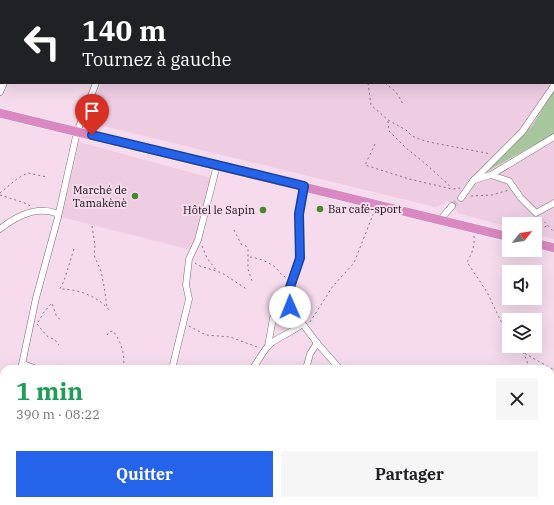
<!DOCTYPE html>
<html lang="fr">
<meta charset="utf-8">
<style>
body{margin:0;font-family:"IBM Plex Serif",serif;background:#f6f6f6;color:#202124;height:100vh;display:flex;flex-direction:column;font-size:15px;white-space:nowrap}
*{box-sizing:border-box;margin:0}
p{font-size:13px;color:#757577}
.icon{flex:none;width:22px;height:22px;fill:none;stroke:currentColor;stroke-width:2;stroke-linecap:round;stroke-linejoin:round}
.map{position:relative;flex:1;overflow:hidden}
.side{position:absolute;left:0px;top:365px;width:554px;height:140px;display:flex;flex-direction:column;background:#fff;border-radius:12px 12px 0 0;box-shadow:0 4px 16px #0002}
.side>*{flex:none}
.guide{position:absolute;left:0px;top:0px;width:554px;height:84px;box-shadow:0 4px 16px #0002;background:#202124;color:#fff;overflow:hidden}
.needle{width:26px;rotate:60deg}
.controls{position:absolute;left:502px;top:217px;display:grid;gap:8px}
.controls a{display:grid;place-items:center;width:40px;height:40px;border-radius:0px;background:#fff;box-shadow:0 4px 16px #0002;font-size:20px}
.pin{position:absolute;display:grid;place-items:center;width:34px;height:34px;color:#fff;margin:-41px -17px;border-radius:50% 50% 50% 0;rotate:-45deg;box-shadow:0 0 4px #0007}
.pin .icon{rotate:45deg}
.me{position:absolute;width:44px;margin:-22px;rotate:359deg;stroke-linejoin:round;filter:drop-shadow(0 0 3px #0008)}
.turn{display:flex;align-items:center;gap:14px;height:84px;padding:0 16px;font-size:18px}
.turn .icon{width:52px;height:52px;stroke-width:2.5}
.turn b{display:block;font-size:28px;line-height:34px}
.round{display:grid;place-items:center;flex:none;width:42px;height:42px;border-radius:0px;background:#f6f6f6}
.head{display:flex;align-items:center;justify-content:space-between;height:68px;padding:0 16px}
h1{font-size:24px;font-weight:700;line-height:30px;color:#1e9e55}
.action{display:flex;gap:8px;margin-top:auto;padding:8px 16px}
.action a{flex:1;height:46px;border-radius:0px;background:#2563eb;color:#fff;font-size:16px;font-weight:700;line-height:46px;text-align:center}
.action a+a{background:#f6f6f6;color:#202124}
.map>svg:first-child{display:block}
.built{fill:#eecde3}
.green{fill:#a8c69e}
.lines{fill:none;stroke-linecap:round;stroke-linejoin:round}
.minor-tunnel{stroke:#d4bccc;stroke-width:6;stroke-dasharray:6 3;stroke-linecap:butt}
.minor-casing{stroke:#806979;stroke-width:7}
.highway-casing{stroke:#fff;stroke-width:10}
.path{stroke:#897783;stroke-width:1;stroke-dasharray:2 3;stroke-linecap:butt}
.minor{stroke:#fff;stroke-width:6}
.highway{stroke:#d988c2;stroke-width:9}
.route-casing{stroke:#184099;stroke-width:10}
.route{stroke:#2563eb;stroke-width:7}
.poi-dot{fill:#46892c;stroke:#f5dbec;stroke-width:1.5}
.labels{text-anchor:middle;stroke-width:4;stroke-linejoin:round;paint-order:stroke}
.poi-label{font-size:11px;fill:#180f15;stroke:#f5dbec;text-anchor:end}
</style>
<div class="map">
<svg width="554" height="505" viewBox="0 0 554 505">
<rect width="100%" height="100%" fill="#f5dbec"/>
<!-- built -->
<g class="built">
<path d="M142 0H554V239L535 234V224H509V227L458 213 447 200 444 204 435 207 83 121 102 83H553V1H142Z"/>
<path d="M79 142 211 178 195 251 61 217Z"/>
</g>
<!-- green -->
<g class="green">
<path d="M150 0H224L150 1Z"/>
<path d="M554 90V134L480 175 532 126Z"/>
</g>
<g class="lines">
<!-- minor-tunnel -->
<path class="minor-tunnel" d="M452 206 461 198"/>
<defs>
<g id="minor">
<path d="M444 0 446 1"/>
<path d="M36 1V0"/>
<path d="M136 1 137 0"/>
<path d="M553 60H554"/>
<path d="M0 92 4 83"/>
<path d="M491 175 509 181 521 198 536 213 554 203"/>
<path d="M474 180 491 175 554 137"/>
<path d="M304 186 299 214 300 259 287 296 290 307 317 343 340 369"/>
<path d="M461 198 473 181 522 132 553 87 554 83"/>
<path d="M440 220 452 206"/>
<path d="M0 229C15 217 36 206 56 213L58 217"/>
<path d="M268 346 273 318 287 296"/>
<path d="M23 364 37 369"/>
<path d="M21 369 36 298 58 217 77 132 96 83"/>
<path d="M172 369 189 299 186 285 189 259 198 240 217 165"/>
<path d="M252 369C258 362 263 351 269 345 279 336 292 333 302 324"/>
<path d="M306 369 310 354 317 343"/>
<path d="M0 467 4 448"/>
<path d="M401 501 402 505"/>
<path d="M410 501 420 505"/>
<path d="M0 502 14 505"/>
<path d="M139 505 140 501"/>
<path d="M191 505 192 501"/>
</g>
<g id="highway">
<path d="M0 113 509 237"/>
<path d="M535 243 554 248"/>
</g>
</defs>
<!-- minor casing -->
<use href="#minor" class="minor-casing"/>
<!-- highway casing -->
<use href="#highway" class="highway-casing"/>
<!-- path -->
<g class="path">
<path d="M3 0 5 1"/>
<path d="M299 0 301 1"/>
<path d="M356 0V1"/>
<path d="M431 1V0"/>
<path d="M0 34 1 35"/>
<path d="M368 83 371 105 388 120 406 130 412 136 419 139 429 142 491 154"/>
<path d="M385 83 396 92 403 104"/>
<path d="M388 121 389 131 406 148 427 165 452 188"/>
<path d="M375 144 365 165 409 179 452 189 460 188"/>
<path d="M0 193 18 178 28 173 47 177"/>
<path d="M0 195 22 202 31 206"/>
<path d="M471 196 492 195 509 190"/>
<path d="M541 218 554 232"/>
<path d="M92 226 95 245 94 255 101 271 104 286 107 307"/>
<path d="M234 230 241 244 246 246 248 249V269L252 281"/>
<path d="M535 230 547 226"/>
<path d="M474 236C475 246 472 254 467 262L487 292 509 338"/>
<path d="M202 246 207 258 216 270"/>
<path d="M74 249 64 281 60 289C78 289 98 296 110 311"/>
<path d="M250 257C259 258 268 262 275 267 280 272 281 276 288 278"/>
<path d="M195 263 200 266 222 273 248 290"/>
<path d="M38 322 44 312 52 303 56 315 61 321"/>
<path d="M310 322 333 286 354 263 374 212"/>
<path d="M37 324 47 336 55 340 59 345"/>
<path d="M535 325 538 324 540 326 538 329 535 327"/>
<path d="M189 326 206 335 230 337 260 348"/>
<path d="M107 335 109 332 113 331C121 341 126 356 123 369"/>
<path d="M518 346 524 353 554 370"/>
<path d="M523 352 527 361 529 369"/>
<path d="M550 392 554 390"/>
<path d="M541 501 543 505"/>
<path d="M356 505 358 501"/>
<path d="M494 505V501"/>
</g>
<!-- minor -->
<use href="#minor" class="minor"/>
<!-- highway -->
<use href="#highway" class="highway"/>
</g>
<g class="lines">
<defs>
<path id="route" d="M92 135 304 186 299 214 300 258 287 296 290 307"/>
</defs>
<!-- route casing -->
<use href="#route" class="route-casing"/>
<!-- route -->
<use href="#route" class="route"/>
</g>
<!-- markers -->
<g class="poi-dot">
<circle cx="135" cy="196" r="4"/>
<circle cx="320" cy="209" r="4"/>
<circle cx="263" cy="210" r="4"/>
</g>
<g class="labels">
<!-- poi labels -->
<g class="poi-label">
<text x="127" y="194">Marché de<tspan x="127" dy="13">Tamakènè</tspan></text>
<text x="328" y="213" text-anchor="start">Bar café-sport</text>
<text x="255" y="214">Hôtel le Sapin</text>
</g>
</g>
</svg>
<div class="controls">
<a><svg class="needle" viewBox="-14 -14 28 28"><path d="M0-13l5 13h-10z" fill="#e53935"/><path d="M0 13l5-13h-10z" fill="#757577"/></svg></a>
<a><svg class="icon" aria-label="sound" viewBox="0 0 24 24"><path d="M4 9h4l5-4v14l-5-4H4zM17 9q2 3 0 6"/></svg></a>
<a><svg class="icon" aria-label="layers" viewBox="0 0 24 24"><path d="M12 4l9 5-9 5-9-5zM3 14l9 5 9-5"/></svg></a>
</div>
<div class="pin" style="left:92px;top:135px;background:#d93025"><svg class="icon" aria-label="arrive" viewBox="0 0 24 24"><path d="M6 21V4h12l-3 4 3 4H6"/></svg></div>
<svg class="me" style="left:290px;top:307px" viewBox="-20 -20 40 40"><circle r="19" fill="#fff"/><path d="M0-13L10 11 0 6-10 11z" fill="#2563eb"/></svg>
<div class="guide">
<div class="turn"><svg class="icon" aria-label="left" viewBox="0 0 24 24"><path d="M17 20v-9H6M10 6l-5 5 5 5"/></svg><div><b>140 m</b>Tournez à gauche</div></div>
</div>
<section class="side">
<div class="head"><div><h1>1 min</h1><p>390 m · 08:22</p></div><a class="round"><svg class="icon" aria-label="close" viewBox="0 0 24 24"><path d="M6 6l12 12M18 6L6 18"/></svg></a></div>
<div class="action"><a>Quitter</a><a>Partager</a></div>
</section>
</div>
